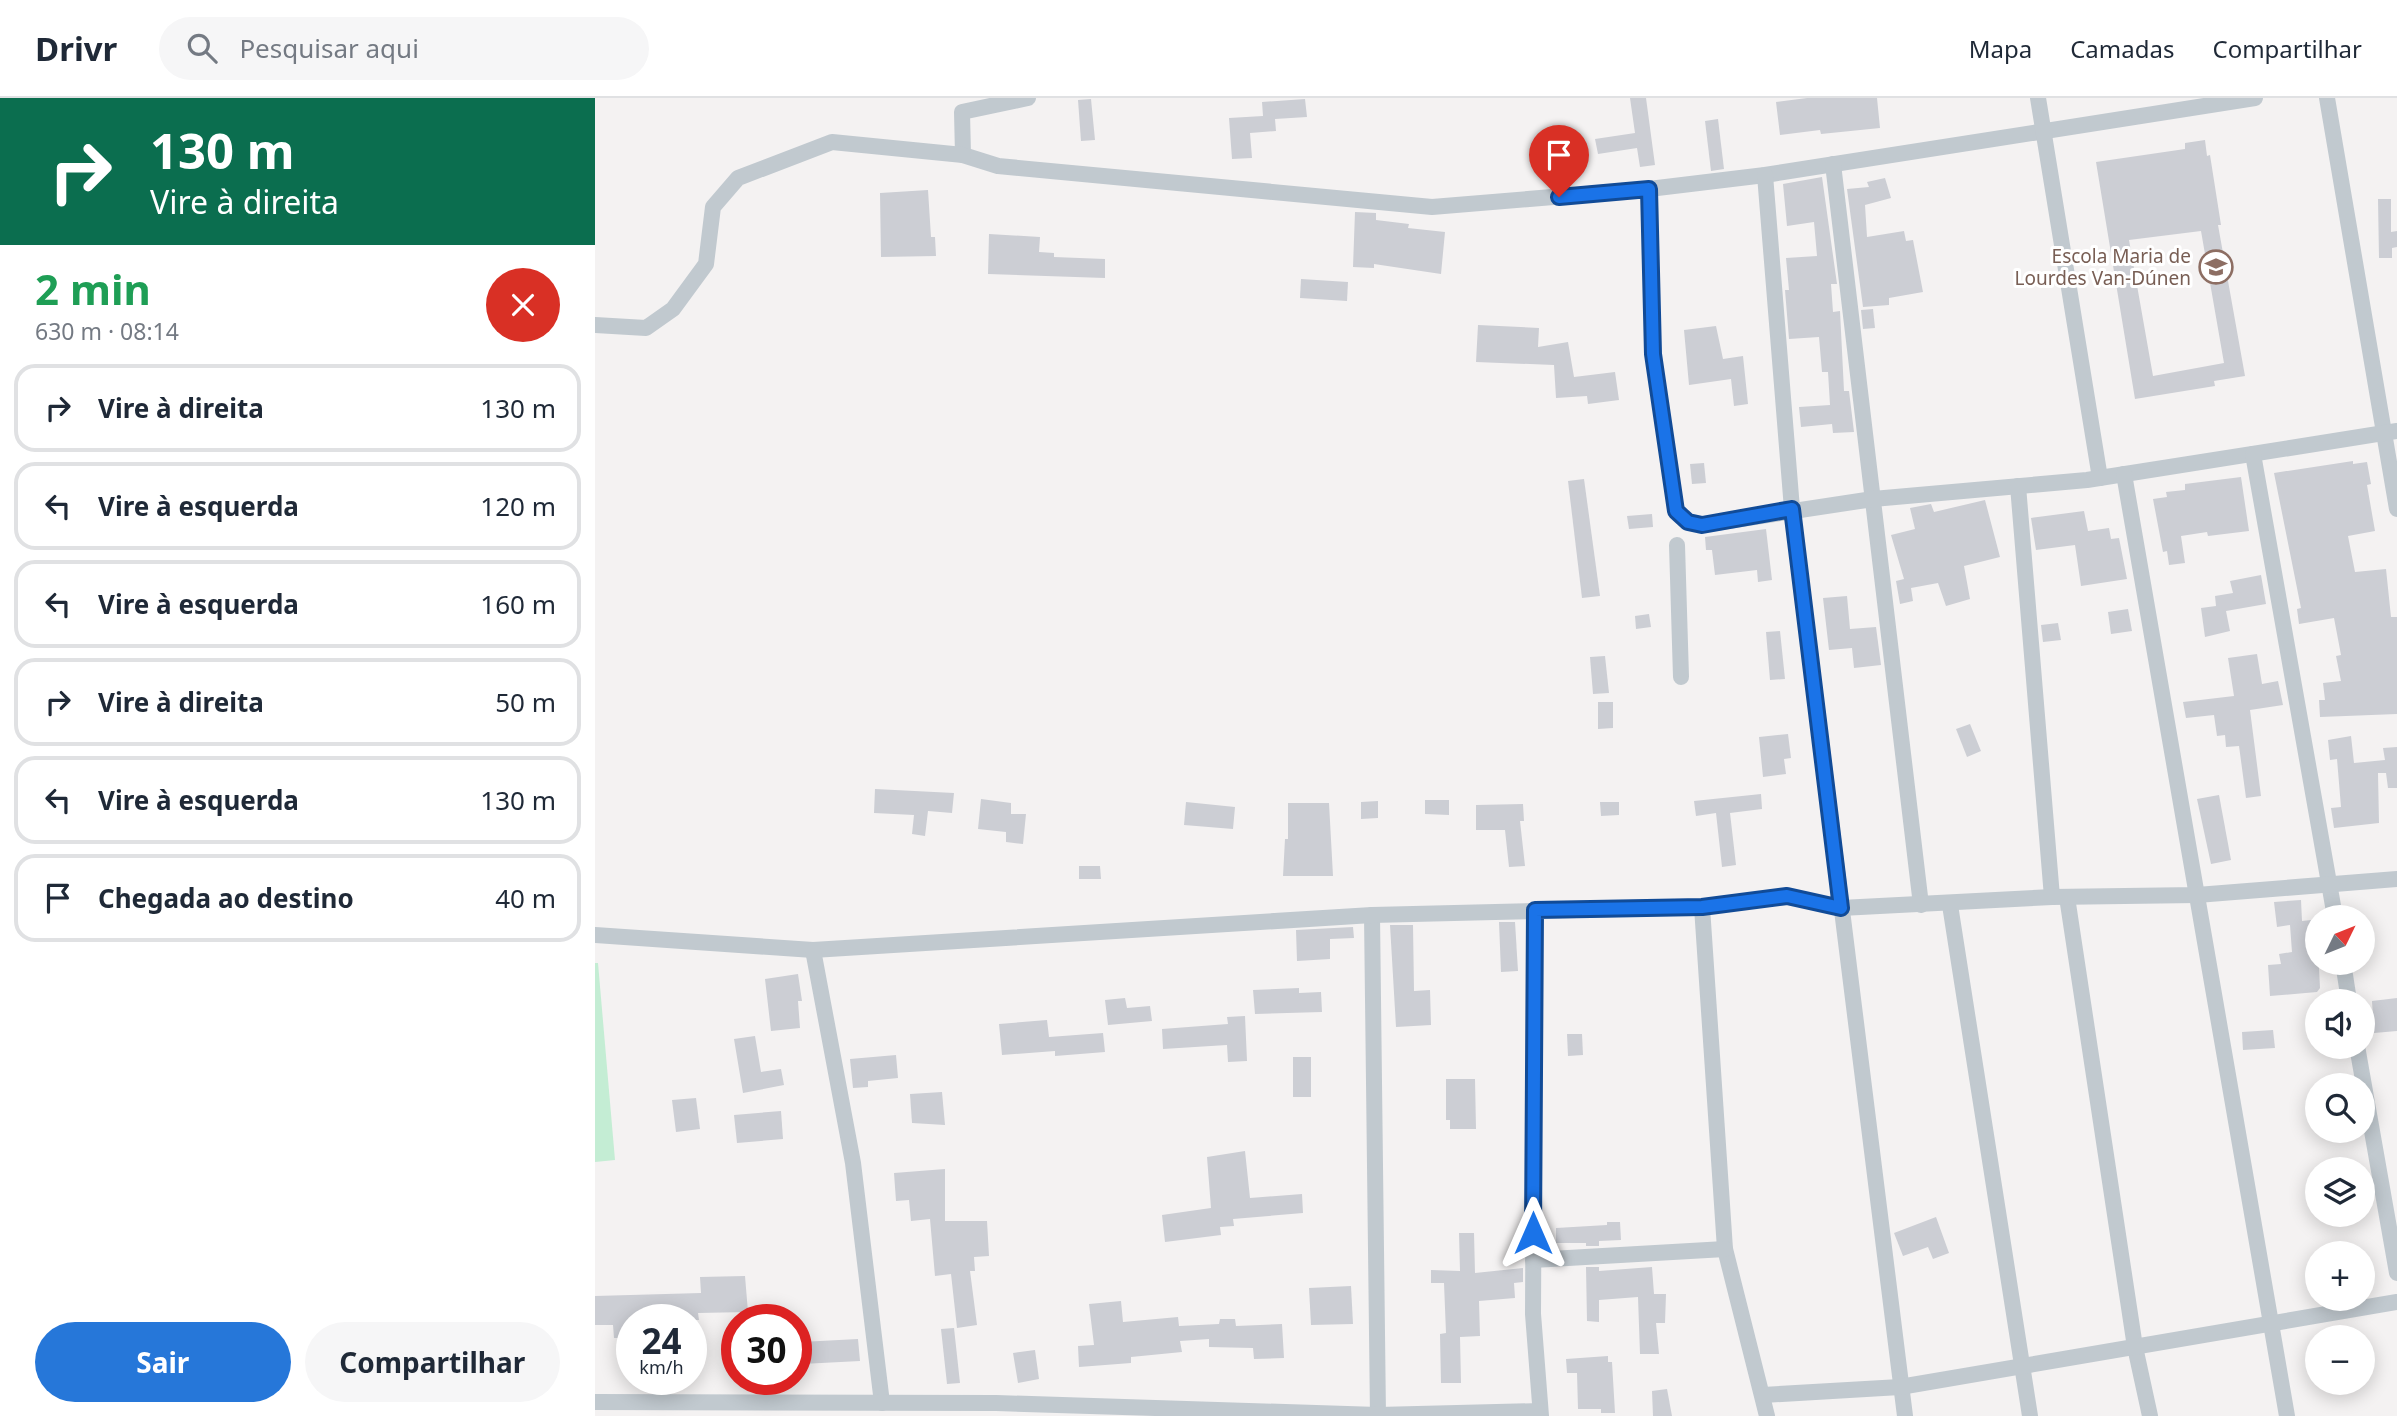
<!DOCTYPE html>
<html lang="pt">
<meta charset="utf-8">
<style>
body{margin:0;font-family:"Noto Sans",sans-serif;background:#f6f6f7;color:#1f2937;height:100vh;display:flex;flex-direction:column;font-size:26px;white-space:nowrap}
*{box-sizing:border-box;margin:0}
p{font-size:23px;color:#747a83}
.icon{flex:none;width:38px;height:38px;fill:none;stroke:currentColor;stroke-width:2;stroke-linecap:round;stroke-linejoin:round}
.map{position:relative;flex:1;overflow:hidden}
.details{display:flex;flex-direction:column;background:#fff;width:595px}
.details>*{flex:none}
.hud{background:#0b6e4f;color:#fff;overflow:hidden}
.needle{width:46px;rotate:47deg}
.fabs{position:absolute;left:1710px;top:807px;display:grid;gap:14px}
.fabs a{display:grid;place-items:center;width:70px;height:70px;border-radius:50%;background:#fff;box-shadow:0 4px 18px #0003;font-size:35px}
.speed{position:absolute;left:21px;top:1206px;display:flex;gap:14px;font-size:35px;font-weight:700;text-align:center}
.speed>*{display:grid;place-content:center;width:91px;height:91px;border-radius:50%;background:#fff;box-shadow:0 4px 18px #0003;line-height:1}
.speed small{font-size:18px;font-weight:400}
.speed .limit{border:10px solid #d22;background:#fff;color:#111}
.pin{position:absolute;display:grid;place-items:center;width:60px;height:60px;color:#fff;margin:-72px -30px;border-radius:50% 50% 50% 0;rotate:-45deg;box-shadow:0 0 7px #0007}
.pin .icon{rotate:45deg}
.me{position:absolute;width:77px;margin:-38px;rotate:0deg;stroke-linejoin:round;filter:drop-shadow(0 0 5px #0008)}
.turn{display:flex;align-items:center;gap:24px;height:147px;padding:0 35px;font-size:32px}
.turn .icon{width:91px;height:91px;stroke-width:2.5}
.turn b{display:block;font-size:49px;line-height:60px}
.round{display:grid;place-items:center;flex:none;width:74px;height:74px;border-radius:37px;background:#f6f6f7}
.overview{display:flex;align-items:center;justify-content:space-between;height:119px;padding:0 35px}
h1{font-size:42px;font-weight:700;line-height:52px;color:#1e9e55}
.button{display:flex;gap:14px;margin-top:auto;padding:14px 35px}
.button a{flex:1;height:80px;border-radius:42px;background:#2677d9;color:#fff;font-size:28px;font-weight:700;line-height:80px;text-align:center}
.button a+a{background:#f6f6f7;color:#1f2937}
ul{padding:0;list-style:none}
li{display:flex;align-items:center;gap:21px;height:88px;margin:0 14px 10px;padding:0 21px;border:4px solid #e0e1e3;border-radius:21px}
li div{flex:1}
li b{display:block;font-size:26px}
li em{font-style:normal}
header{display:flex;align-items:center;gap:42px;box-sizing:border-box;height:98px;padding:0 35px;background:#fff;border-bottom:2px solid #e0e1e3}
header strong{font-size:33px}
nav{display:flex;gap:38px;margin-inline-start:auto;font-size:24px}
.search{width:490px;height:63px;background:#f6f6f7;display:flex;align-items:center;gap:18px;box-sizing:border-box;padding:0 24px;border-radius:38px;color:#747a83;font-size:26px}
main{display:flex;flex:1;min-height:0}
.map>svg:first-child{display:block}
.green{fill:#c4edd4}
.building{fill:#ccced4;fill-rule:evenodd}
.lines{fill:none;stroke-linecap:round;stroke-linejoin:round}
.street{stroke:#c1c9cf;stroke-width:16}
.route-casing{stroke:#114b97;stroke-width:18}
.route{stroke:#1a73e8;stroke-width:12}
.labels{text-anchor:middle;stroke-width:6;stroke-linejoin:round;paint-order:stroke}
.education-label{font-size:19px;fill:#785e54;stroke:#fff;text-anchor:end}
</style>
<header>
<strong>Drivr</strong>
<div class="search"><svg class="icon" aria-label="search" viewBox="0 0 24 24"><circle cx="10" cy="10" r="6"/><path d="M15 15l6 6"/></svg>Pesquisar aqui</div>
<nav><a>Mapa</a><a>Camadas</a><a>Compartilhar</a></nav>
</header>
<main>
<section class="details">
<div class="hud">
<div class="turn"><svg class="icon" aria-label="right" viewBox="0 0 24 24"><path d="M7 20v-9h11M14 6l5 5-5 5"/></svg><div><b>130 m</b>Vire à direita</div></div>
</div>
<div class="overview"><div><h1>2 min</h1><p>630 m · 08:14</p></div><a class="round" style="background:#d93025;color:#fff"><svg class="icon" aria-label="close" viewBox="0 0 24 24"><path d="M6 6l12 12M18 6L6 18"/></svg></a></div>
<ul>
<li><svg class="icon" aria-label="right" viewBox="0 0 24 24"><path d="M7 20v-9h11M14 6l5 5-5 5"/></svg><div><b>Vire à direita</b></div><em>130 m</em></li>
<li><svg class="icon" aria-label="left" viewBox="0 0 24 24"><path d="M17 20v-9H6M10 6l-5 5 5 5"/></svg><div><b>Vire à esquerda</b></div><em>120 m</em></li>
<li><svg class="icon" aria-label="left" viewBox="0 0 24 24"><path d="M17 20v-9H6M10 6l-5 5 5 5"/></svg><div><b>Vire à esquerda</b></div><em>160 m</em></li>
<li><svg class="icon" aria-label="right" viewBox="0 0 24 24"><path d="M7 20v-9h11M14 6l5 5-5 5"/></svg><div><b>Vire à direita</b></div><em>50 m</em></li>
<li><svg class="icon" aria-label="left" viewBox="0 0 24 24"><path d="M17 20v-9H6M10 6l-5 5 5 5"/></svg><div><b>Vire à esquerda</b></div><em>130 m</em></li>
<li><svg class="icon" aria-label="arrive" viewBox="0 0 24 24"><path d="M6 21V4h12l-3 4 3 4H6"/></svg><div><b>Chegada ao destino</b></div><em>40 m</em></li>
</ul>
<div class="button"><a>Sair</a><a>Compartilhar</a></div>
</section>
<div class="map">
<svg width="1802" height="1318" viewBox="0 0 1802 1318">
<rect width="100%" height="100%" fill="#f4f2f2"/>
<!-- green -->
<path class="green" d="M0 865H3L20 1062 0 1064Z"/>
<!-- building -->
<g class="building">
<path d="M1035 0H1051L1060 67 1045 69 1042 50 1003 56 1000 41 1040 35Z"/>
<path d="M1212 0H1282L1285 30 1226 36 1225 32 1185 37 1181 4Z"/>
<path d="M496 1 500 42 486 43 483 2Z"/>
<path d="M710 1 712 19 680 21 681 33 655 35 657 60 637 61 634 20 668 18 667 4Z"/>
<path d="M1123 21 1129 71 1116 73 1110 23Z"/>
<path d="M1610 42 1612 58 1615 57 1626 127H1623L1650 278 1619 283 1620 288 1540 301 1501 64 1590 51V45ZM1606 133 1629 265 1558 278 1534 142Z"/>
<path d="M1227 79 1242 186H1236L1238 214 1245 213 1249 293H1254L1259 334 1238 335 1237 326 1206 329 1204 309 1235 307 1233 274H1227L1224 239 1194 241 1190 192H1194L1191 160 1222 158 1219 124 1192 128 1188 86Z"/>
<path d="M1290 80 1296 100 1270 107 1272 139 1309 133 1311 143 1318 142 1328 194 1294 200V207L1268 209 1252 91 1274 89 1272 84Z"/>
<path d="M333 92 336 139H340L341 158 286 159 285 95Z"/>
<path d="M1783 101H1796V134L1802 133V149L1797 150V160H1784Z"/>
<path d="M760 114 781 115V122L814 126 813 130 850 134 846 176 779 166V170L758 169Z"/>
<path d="M394 136 445 139 444 154 459 155V159L510 161V180L393 176Z"/>
<path d="M706 181 753 184 752 203 705 200Z"/>
<path d="M1278 211 1280 230 1268 231 1266 212Z"/>
<path d="M883 227 944 230 943 249 973 244 979 279 1020 274 1024 302 993 306 992 298 961 300 959 267 881 264Z"/>
<path d="M1121 228 1128 261 1148 258 1153 306 1139 308 1136 281 1094 287 1089 232Z"/>
<path d="M1758 363V366L1772 364 1776 386 1772 387 1780 433 1753 438 1760 474 1791 471 1796 519H1802V616L1725 619 1724 602H1730L1728 585 1746 583 1741 558 1746 557 1739 520 1704 526 1702 511 1706 510 1679 375Z"/>
<path d="M1109 365 1111 385 1097 386 1095 366Z"/>
<path d="M1646 379 1654 433 1613 438 1612 434 1586 438 1590 465 1574 467 1572 453 1568 454 1558 401 1572 399 1571 394 1590 392V386Z"/>
<path d="M989 381 1005 498 987 500 973 383Z"/>
<path d="M1390 402 1405 459 1369 468 1375 501 1351 508 1343 485 1316 490 1318 503 1305 506 1301 483 1309 481 1296 437 1320 431 1315 410 1336 406 1339 414Z"/>
<path d="M1489 413 1493 433 1514 430 1516 441 1524 440 1532 481 1486 488 1480 447 1441 452 1436 420Z"/>
<path d="M1057 416 1058 429 1034 431 1032 418Z"/>
<path d="M1171 431 1177 482 1163 484 1162 472 1120 477 1117 452H1111L1110 439Z"/>
<path d="M1666 477 1671 506 1631 513 1635 533 1610 539 1606 510 1621 508 1620 498 1638 495 1635 483Z"/>
<path d="M1252 498 1255 531 1281 529 1286 567 1259 570 1257 550 1234 552 1228 500Z"/>
<path d="M1533 511 1537 533 1516 536 1513 514Z"/>
<path d="M1054 516 1056 529 1041 531 1040 518Z"/>
<path d="M1463 525 1466 542 1448 544 1446 527Z"/>
<path d="M1185 533 1190 581 1175 582 1171 534Z"/>
<path d="M1662 556 1667 586 1683 583 1688 607 1655 612 1666 698 1651 700 1644 648 1631 649 1630 637 1622 638 1619 617 1591 620 1588 604 1639 598 1633 560Z"/>
<path d="M1010 558 1014 595 998 596 995 559Z"/>
<path d="M1003 604H1018V630L1003 631Z"/>
<path d="M1375 626 1386 653 1372 659 1361 631Z"/>
<path d="M1193 636 1196 660 1189 661 1191 676 1168 679 1164 639Z"/>
<path d="M1756 638 1759 665 1790 662 1788 650 1802 649V690H1793L1791 675H1783L1784 725 1739 730 1736 710 1746 709 1742 661 1735 662 1733 642Z"/>
<path d="M280 691 359 695 357 715 333 713 330 738 317 736 319 717 279 715Z"/>
<path d="M1166 696 1167 711 1135 715 1141 767 1127 769 1121 715 1101 718 1099 703Z"/>
<path d="M1624 697 1636 762 1616 766 1602 701Z"/>
<path d="M386 701 416 705V716H431L428 746 411 744V734L383 731Z"/>
<path d="M830 702H854V717L830 716Z"/>
<path d="M783 703V720L766 721V704Z"/>
<path d="M591 704 640 709 638 731 589 727Z"/>
<path d="M1005 704H1024V717L1006 718Z"/>
<path d="M693 705H734L738 778H688L690 741H693Z"/>
<path d="M928 706 929 723H925L930 768 914 769 910 732H881V707Z"/>
<path d="M484 768H505L506 781H484Z"/>
<path d="M1706 802 1707 823 1716 822 1717 832H1722L1725 890 1722 894 1675 898 1673 867 1686 866 1684 856 1697 854 1695 827 1682 829 1679 804Z"/>
<path d="M904 824H920L923 873 906 874Z"/>
<path d="M795 827H818L819 893 835 892 836 927 801 929Z"/>
<path d="M758 829 759 840 735 841V861L702 863 701 832Z"/>
<path d="M203 876 207 903H203L205 930 176 933 170 881Z"/>
<path d="M704 890V895L726 894 727 914 660 916 658 892Z"/>
<path d="M530 900 532 910 555 908 557 923 513 927 510 902Z"/>
<path d="M1802 900V933L1779 935 1777 903Z"/>
<path d="M650 918 652 963 633 964 632 947 568 951 567 931 633 926 632 919Z"/>
<path d="M452 922 454 939 508 935 510 954 460 958V953L407 957 404 926Z"/>
<path d="M1678 932 1680 950 1648 952 1647 934Z"/>
<path d="M972 936H987L988 957 973 958Z"/>
<path d="M160 938 166 974 186 971 189 987 148 995 139 941Z"/>
<path d="M301 957 303 980 273 983V989L258 990 255 961Z"/>
<rect x="698" y="959" width="18" height="40"/>
<path d="M851 981H880L881 1031H855V1022H851Z"/>
<path d="M347 994 350 1027 317 1025 315 996Z"/>
<path d="M101 1000 105 1031 81 1034 77 1002Z"/>
<path d="M186 1013 188 1041 142 1045 139 1017Z"/>
<path d="M650 1053 655 1100 707 1096 708 1115 638 1121 639 1128 625 1129 626 1137 570 1144 567 1117 616 1110 612 1059Z"/>
<path d="M350 1071V1123H392L394 1158 379 1159 380 1173H375L382 1227 362 1230 356 1176 340 1178 335 1121 316 1123 314 1102 301 1103 299 1075Z"/>
<path d="M1341 1119 1354 1155 1338 1161 1333 1149 1308 1158 1299 1135Z"/>
<path d="M1012 1124H1025L1026 1142 1004 1143V1148H991V1145H961V1130L1012 1127Z"/>
<path d="M864 1135H879L880 1175 928 1170V1184L919 1185 920 1200 884 1203 885 1238 865 1239 866 1285H846L845 1236 851 1235 849 1185H836V1172L865 1173Z"/>
<path d="M991 1169H1004V1173L1057 1169 1059 1196H1071L1070 1225H1061L1064 1256H1045L1043 1199 1004 1202V1224L992 1223Z"/>
<path d="M150 1178 153 1214 103 1215 104 1222H37V1240H19L18 1227H0V1198L106 1195 105 1179Z"/>
<path d="M756 1188 758 1226 716 1227 714 1190Z"/>
<path d="M526 1203 528 1224 583 1219 584 1228 624 1226 625 1221H640L641 1228 687 1226 689 1260 659 1261 658 1250 614 1249V1241L585 1243 587 1254 536 1259V1265L484 1269 483 1248 499 1247 494 1206Z"/>
<path d="M359 1230 365 1285 352 1286 346 1231Z"/>
<path d="M263 1241 265 1263 207 1266 206 1244Z"/>
<path d="M440 1252 444 1281 423 1285 418 1255Z"/>
<path d="M1013 1258V1264H1017L1020 1315H1006V1311H983L982 1275H972L971 1261Z"/>
<path d="M1072 1291 1077 1318H1058L1057 1293Z"/>
</g>
<g class="lines">
<!-- street -->
<g class="street">
<path d="M433 0 367 14 368 57 403 68 837 109 1054 91 1170 77 1660 0"/>
<path d="M1443 0 1505 380"/>
<path d="M1732 0 1802 411"/>
<path d="M1238 66 1326 807"/>
<path d="M1170 77 1197 411 1310 1318"/>
<path d="M1054 91 1058 256 1081 413 1093 424 1107 427 1278 401 1492 382 1802 333"/>
<path d="M0 227 51 230 78 211 111 166 118 109 143 80 237 44 368 57"/>
<path d="M1658 356 1740 819"/>
<path d="M1529 376 1692 1318"/>
<path d="M1423 388 1457 799"/>
<path d="M1082 447 1086 579"/>
<path d="M1472 799 1540 1249 1555 1318"/>
<path d="M1355 807 1435 1318"/>
<path d="M1107 809 1130 1151 1172 1318"/>
<path d="M940 812 938 1216 946 1318"/>
<path d="M777 817 783 1318"/>
<path d="M0 837 218 852 777 817 1107 809 1191 798 1246 810 1457 799 1602 797 1802 781"/>
<path d="M218 852 258 1065 287 1305"/>
<path d="M1748 864 1754 903"/>
<path d="M1762 948 1802 1175"/>
<path d="M938 1162 1130 1151"/>
<path d="M1168 1297 1305 1289 1802 1204"/>
<path d="M0 1304 401 1305 783 1317 945 1313"/>
</g>
</g>
<g class="lines">
<defs>
<path id="route" d="M938 1135 940 812 1107 809 1192 798 1246 810 1197 411 1107 427 1093 424 1081 413 1058 256 1054 91 964 99"/>
</defs>
<!-- route casing -->
<use href="#route" class="route-casing"/>
<!-- route -->
<use href="#route" class="route"/>
</g>
<!-- icons -->
<defs>
<symbol id="school-ring" viewBox="-11 -11 22 22"><circle r="9.5" fill="#fff" stroke="#8d6e63" stroke-width="1.5"/><path d="M0-5L7-2L0 1L-7-2ZM-4 1L0 2.5L4 1V4Q0 6-4 4Z" fill="#8d6e63"/></symbol>
</defs>
<g fill-rule="evenodd">
<use href="#school-ring" x="1602" y="150" width="38" height="38"/>
</g>
<g class="labels">
<!-- education labels -->
<g class="education-label">
<text x="1596" y="165">Escola Maria de<tspan x="1596" dy="22">Lourdes Van-Dúnen</tspan></text>
</g>
</g>
</svg>
<div class="fabs">
<a><svg class="needle" viewBox="-14 -14 28 28"><path d="M0-13l5 13h-10z" fill="#e53935"/><path d="M0 13l5-13h-10z" fill="#747a83"/></svg></a>
<a><svg class="icon" aria-label="sound" viewBox="0 0 24 24"><path d="M4 9h4l5-4v14l-5-4H4zM17 9q2 3 0 6"/></svg></a>
<a><svg class="icon" aria-label="search" viewBox="0 0 24 24"><circle cx="10" cy="10" r="6"/><path d="M15 15l6 6"/></svg></a>
<a><svg class="icon" aria-label="layers" viewBox="0 0 24 24"><path d="M12 4l9 5-9 5-9-5zM3 14l9 5 9-5"/></svg></a>
<a>+</a>
<a>−</a>
</div>
<div class="speed"><div>24<small>km/h</small></div><div class="limit">30</div></div>
<div class="pin" style="left:964px;top:99px;background:#d93025"><svg class="icon" aria-label="arrive" viewBox="0 0 24 24"><path d="M6 21V4h12l-3 4 3 4H6"/></svg></div>
<svg class="me" style="left:938px;top:1135px" viewBox="-20 -20 40 40"><path d="M0-17L14 15 0 8-14 15z" fill="#1a73e8" stroke="#fff" stroke-width="4"/></svg>
</div>
</main>
